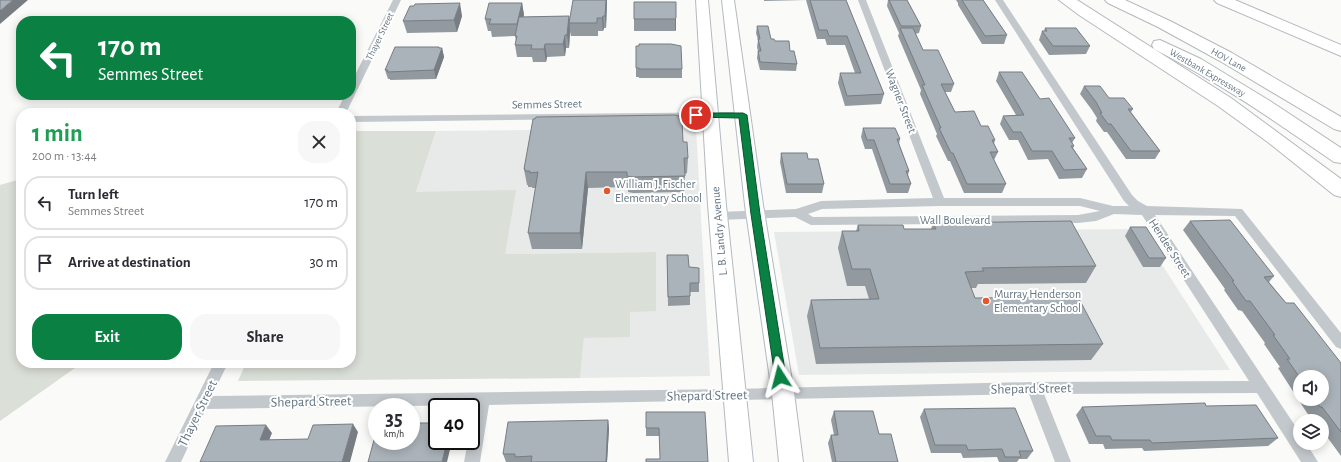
<!DOCTYPE html>
<meta charset="utf-8">
<style>
body{margin:0;font-family:"Alegreya Sans",sans-serif;background:#f7f7f7;color:#2b2b33;height:100vh;display:flex;flex-direction:column;font-size:15px;white-space:nowrap}
*{box-sizing:border-box;margin:0}
p{font-size:13px;color:#7c7c81}
.icon{flex:none;width:22px;height:22px;fill:none;stroke:currentColor;stroke-width:2;stroke-linecap:round;stroke-linejoin:round}
.map{position:relative;flex:1;overflow:hidden}
.panel{position:absolute;left:16px;top:108px;width:340px;height:260px;display:flex;flex-direction:column;background:#fff;border-radius:16px;box-shadow:0 2px 10px #0003}
.panel>*{flex:none}
.banner{position:absolute;left:16px;top:16px;width:340px;height:84px;border-radius:16px;box-shadow:0 2px 10px #0003;background:#0b8043;color:#fff;overflow:hidden}
.fabs{position:absolute;left:1293px;top:370px;display:grid;gap:8px}
.fabs a{display:grid;place-items:center;width:36px;height:36px;border-radius:50%;background:#fff;box-shadow:0 2px 10px #0003;font-size:20px}
.speed{position:absolute;left:368px;top:398px;display:flex;gap:8px;font-size:20px;font-weight:700;text-align:center}
.speed>*{display:grid;place-content:center;width:52px;height:52px;border-radius:50%;background:#fff;box-shadow:0 2px 10px #0003;line-height:1}
.speed small{font-size:10px;font-weight:400}
.speed .limit{border:2px solid #111;border-radius:6px;background:#fff;color:#111}
.pin{position:absolute;display:grid;place-items:center;width:34px;height:34px;color:#fff;margin:-17px;border:2px solid #fff;border-radius:50%;box-shadow:0 1px 4px #0007}
.me{position:absolute;width:44px;margin:-22px;rotate:351deg;stroke-linejoin:round;filter:drop-shadow(0 0 3px #0008)}
.turn{display:flex;align-items:center;gap:14px;height:84px;padding:0 16px;font-size:18px}
.turn .icon{width:52px;height:52px;stroke-width:2.5}
.turn b{display:block;font-size:28px;line-height:34px}
.round{display:grid;place-items:center;flex:none;width:42px;height:42px;border-radius:16px;background:#f7f7f7}
.overview{display:flex;align-items:center;justify-content:space-between;height:68px;padding:0 16px}
h1{font-size:24px;font-weight:600;line-height:30px;color:#1e9e55}
.primary-button{display:flex;gap:8px;margin-top:auto;padding:8px 16px}
.primary-button a{flex:1;height:46px;border-radius:16px;background:#0b8043;color:#fff;font-size:16px;font-weight:600;line-height:46px;text-align:center}
.primary-button a+a{background:#f7f7f7;color:#2b2b33}
ul{padding:0;list-style:none}
li{display:flex;align-items:center;gap:12px;height:54px;margin:0 8px 6px;padding:0 8px;border:2px solid #e1e1e2;border-radius:16px}
li div{flex:1}
li b{display:block;font-size:15px}
li em{font-style:normal}
.map>svg:first-child{display:block}
.built{fill:#e8e9e9}
.green{fill:#dadfd7}
.lines{fill:none;stroke-linecap:round;stroke-linejoin:round}
.secondary-casing{stroke:#b3babf;stroke-width:2}
.highway-casing{stroke:#b4b9bd;stroke-width:2}
.street{fill:#c3c8cc;fill-rule:evenodd}
.secondary{fill:#fff;fill-rule:evenodd}
.highway{fill:#fff;fill-rule:evenodd}
.wall{fill:#929a9f;fill-rule:evenodd}
.shaded-wall{fill:#777d82}
.building{fill:#aab3b9;stroke:#777d82}
.route{fill:#0b8043;stroke:#07532c}
.poi-dot{fill:#e4572e;stroke:#fff;stroke-width:1.5}
.labels{text-anchor:middle;stroke-width:4;stroke-linejoin:round;paint-order:stroke}
.far-street-label{font-size:10px;fill:#657683;stroke:#fff}
.street-label{font-size:12px;fill:#657683;stroke:#fff}
.poi-label{font-size:12px;fill:#657683;stroke:#fff;text-anchor:start}
.near-street-label{font-size:14px;fill:#657683;stroke:#fff}
</style>
<div class="map">
<svg width="1341" height="462" viewBox="0 0 1341 462">
<rect width="100%" height="100%" fill="#fafaf8"/>
<!-- built -->
<g class="built">
<path d="M696 128 710 376 580 378 584 338 630 336V312L656 252 505 254 416 192 436 131Z"/>
<path d="M1139 229 1230 370 799 375 774 232Z"/>
</g>
<!-- green -->
<g class="green">
<path d="M351 131H436L416 192 516 190 505 254 656 252V311L630 312V337L584 338 580 378 238 381 246 363H351Z"/>
<path d="M21 179V363H82L0 421V185Z"/>
</g>
<g class="lines">
<defs>
<g id="secondary">
<path d="M696 0H708L726 205 753 462H729L708 205Z"/>
<path d="M722 0H734L763 205 794 393 803 462H779L772 393 745 205Z"/>
</g>
<g id="highway">
<path d="M1059 0H1077L1231 98 1341 179V197L1334 195 1269 143 1218 106 1079 15Z"/>
<path d="M1105 0H1125L1170 21 1232 53 1341 117V131L1334 129 1220 61 1158 27 1108 3Z"/>
<path d="M1214 0H1235L1341 45V56L1217 3Z"/>
<path d="M1160 40 1201 59 1270 101 1341 148V163L1334 162C1275 121 1217 81 1154 49L1152 45 1154 41Z"/>
</g>
</defs>
<!-- secondary casing -->
<use href="#secondary" class="secondary-casing"/>
<!-- highway casing -->
<use href="#highway" class="highway-casing"/>
<!-- street -->
<g class="street">
<path d="M393 0H401L346 113H336L345 95H351V83Z"/>
<path d="M858 0H866L944 198H1080L1113 206H1129L1124 201 995 0H1003L1132 195 1138 201 1147 206 1242 209 1341 333V349L1336 347 1235 216 1155 215 1300 433V443H1306L1318 462H1301L1257 393 1044 394 1071 462H1055L1029 394 489 405 480 462H464L468 441H471V424L474 405 206 409 181 462H165L214 363H228L212 396 734 389 1034 382 1249 381 1142 215 1114 214 1096 221 1078 223 811 225 795 217 718 220 714 219 712 216 714 213 718 212 796 209 821 201 933 198ZM940 206H1080L1100 211 1078 215 813 217 808 214 822 209Z"/>
<path d="M743 112 747 113 748 115 747 117 351 122V116Z"/>
</g>
<!-- secondary -->
<use href="#secondary" class="secondary"/>
<!-- highway -->
<use href="#highway" class="highway"/>
</g>
<!-- wall -->
<g class="wall">
<path d="M764 0H846L884 94 881 104 845 106 838 83 840 73H855L845 45H827L825 39H817L806 0 764 1Z"/>
<path d="M888 0H907L921 26 919 33 915 34 923 50 954 84 951 92H945L955 112 981 126 995 140 994 144 998 152 994 160 1006 184 1002 193H964L950 161H948L936 136 937 134 920 94 921 90 898 36 899 33 887 6Z"/>
<path d="M956 0H983L1007 35 1004 44H982L958 5V3Z"/>
<path d="M607 2 606 28H604L603 31H598V36H571L570 32 569 48H566L565 56 547 57 546 62H533L532 57H517L515 45 516 41 515 36 492 37 491 31H488L485 19 522 3 524 15 523 17 569 16 570 21Z"/>
<path d="M462 16 457 32 407 33 403 21Z"/>
<path d="M676 18V30L675 31H634V19Z"/>
<path d="M757 26 771 39 790 51 797 64 796 71 760 70 757 58 758 51 757 47 758 40 756 33Z"/>
<path d="M1045 28 1090 46 1086 54 1049 55 1039 40 1042 31H1044Z"/>
<path d="M440 48H442L444 57 436 79 390 80V79H388L385 70Z"/>
<path d="M636 68 682 69V78H639V77H636Z"/>
<path d="M999 72 1040 99 1075 138 1072 143 1074 146 1073 148 1087 169 1082 178 1059 179 1048 159 1028 160 1018 140H1009L1000 124 1003 116 1016 115 996 81Z"/>
<path d="M1084 86 1133 109 1131 112 1160 151 1155 159H1126L1107 132H1104L1096 121 1097 118 1092 110 1080 94Z"/>
<path d="M679 119 683 142 688 158 687 173 685 174 684 192 633 193 628 192V187L588 188 582 249H532L528 233 536 188H532V187H528V185H527L524 169Z"/>
<path d="M863 128 900 139 899 144 909 171 908 175 911 184 908 193H887L872 149H865L861 137Z"/>
<path d="M781 153 808 159 824 184 822 193H786L780 162Z"/>
<path d="M1190 221 1274 276 1269 282 1286 303 1341 363V456L1322 430V421H1315L1311 416H1309L1278 368 1280 367 1264 344 1265 343 1242 311 1238 310 1224 290 1225 289 1183 230ZM1300 377 1322 399H1300Z"/>
<path d="M933 223 1096 266 1086 283 978 284 976 288H971L975 298 1103 344 1091 360 816 364 807 316 811 300 869 299 865 286H847L838 248 842 231H856L858 225 904 229H931Z"/>
<path d="M1130 227 1166 258 1160 267H1143L1125 236Z"/>
<path d="M667 255 689 267 699 283V292H690V305L668 306Z"/>
<path d="M1206 406 1278 438 1268 446 1144 451 1142 448 1105 449 1103 444H1089L1076 415 1082 407Z"/>
<path d="M924 409 1033 451 1027 459H1019L1017 462H999L997 457 963 458 961 453H931L920 417Z"/>
<path d="M834 411 879 434 898 462H832L828 443 831 435H834L831 420Z"/>
<path d="M705 412 659 436H646V428Z"/>
<path d="M608 420 609 429 607 462H506L503 454Z"/>
</g>
<!-- shaded-wall -->
<g class="shaded-wall">
<path d="M13 0H28L0 24V11Z"/>
<path d="M606 0H607V2L606 28 605 16Z"/>
<path d="M460 3 462 16 457 32 454 20Z"/>
<path d="M522 3 524 15 519 36 517 24Z"/>
<path d="M569 16 570 32 569 48 567 35Z"/>
<path d="M603 16 604 28 603 31 602 18Z"/>
<path d="M676 18V30L675 31V19Z"/>
<path d="M565 35 566 48 565 56 563 44Z"/>
<path d="M545 44 547 57 546 62 544 49Z"/>
<path d="M439 47 440 52 442 48 444 57 436 79 434 70Z"/>
<path d="M586 172 588 188 582 249 580 233Z"/>
<path d="M608 420 609 429 607 462H606Z"/>
<path d="M353 424 358 432 350 462H342Z"/>
<path d="M266 425 272 433 266 448 260 440Z"/>
<path d="M447 441H452L447 462H442Z"/>
</g>
<!-- building -->
<g class="building">
<path d="M0 0H13L0 11Z"/>
<path d="M573 0H606L605 16H603L602 18H597V23H569Z"/>
<path d="M810 0H846L884 94 847 96 840 73H861L847 36H829L827 30H819Z"/>
<path d="M889 0H907L921 26H901Z"/>
<path d="M962 0H983L1007 35 985 36Z"/>
<path d="M634 2H676V18L675 19H634Z"/>
<path d="M460 3 454 20 403 21 410 6H414L415 4Z"/>
<path d="M489 3H522L517 24H489L491 19H485Z"/>
<path d="M569 16 567 35H565L563 44H545L544 49H531L532 45H515L517 36H515L519 17Z"/>
<path d="M757 26H768L771 39H774L775 41H789L790 51H794L797 64 760 62 758 51H761L758 39H760Z"/>
<path d="M900 28H913L923 50H938L954 84H941L955 112 974 111 981 126H988L995 140H992L998 152H990L1006 184H967L953 153H951L939 128H941L922 85H925Z"/>
<path d="M1045 28H1076L1090 46H1053L1042 31H1047Z"/>
<path d="M639 44H671L681 46 682 69H639V68H636V46H639Z"/>
<path d="M395 47H439V48H442L434 70 387 72 388 70H385Z"/>
<path d="M999 72H1022L1040 99 1049 98 1075 138H1069L1074 146H1071L1087 169 1064 170 1052 151H1032L1021 132H1013L1003 116 1024 115Z"/>
<path d="M1084 86H1100L1109 98H1124L1133 109H1128L1160 151H1131L1111 124H1108L1100 113H1102L1096 102Z"/>
<path d="M675 115 679 116V119H682L683 142H687L688 158H684L685 176 632 177 627 176V172H586L580 233H528L538 172 530 173V171H525V169H524L533 119H535L536 117Z"/>
<path d="M863 128H895L900 139H897L909 171H906L911 184H890L874 140H867Z"/>
<path d="M781 153H807L808 159H818L824 184H787Z"/>
<path d="M1230 220 1274 276 1264 277 1286 303H1294L1341 363V432L1322 407H1320L1314 399H1322V377H1300V378L1287 359H1290L1273 335H1275L1250 301H1246L1232 281H1234L1190 221Z"/>
<path d="M1071 221 1096 266 982 268 984 271 965 272 975 298 1078 297 1103 344 820 348 811 300 879 299 870 269H852L842 231H859L858 225H903L904 229H936L933 223Z"/>
<path d="M1130 227H1146L1166 258H1149Z"/>
<path d="M667 255H688L689 267 699 268V283H690V296L668 297Z"/>
<path d="M1205 403 1206 406 1256 405 1278 438 1152 443 1150 440H1112L1110 436H1096L1082 407Z"/>
<path d="M1015 408 1033 451H1019L1021 457H1005L1002 449 968 450 966 445H935L924 409Z"/>
<path d="M834 411H873L879 434H891L898 462H836L831 435H838Z"/>
<path d="M646 412H705L708 462H646V459H660L659 428H646Z"/>
<path d="M608 420 606 462H531L532 456 515 457V454H503L508 422Z"/>
<path d="M411 423H437V441H447L442 462H368L377 429V441H411Z"/>
<path d="M353 424 342 462H200L216 426 266 425 260 440 308 439 313 425Z"/>
</g>
<!-- route -->
<path class="route" d="M696 113H743L747 115 760 214 786 377 784 380 780 382 776 380 775 377 751 214 739 118 694 117 693 115Z"/>
<!-- markers -->
<g class="poi-dot">
<circle cx="607" cy="191" r="4"/>
<circle cx="986" cy="301" r="4"/>
</g>
<g class="labels">
<!-- far-street labels -->
<g class="far-street-label">
<text transform="translate(379 36) rotate(-64)" y="4">Thayer Street</text>
<text transform="translate(1229 59) rotate(29)" y="4">HOV Lane</text>
<text transform="translate(1208 72) rotate(30)" y="4">Westbank Expressway</text>
</g>
<!-- street labels -->
<g class="street-label">
<text transform="translate(901 101) rotate(69)" y="4">Wagner Street</text>
<text transform="translate(547 104) rotate(-1)" y="4">Semmes Street</text>
<text x="955" y="224">Wall Boulevard</text>
<text transform="translate(719 231) rotate(-95)" y="4">L. B. Landry Avenue</text>
<text transform="translate(1170 248) rotate(57)" y="4">Hendee Street</text>
</g>
<!-- poi labels -->
<g class="poi-label">
<text x="615" y="188">William J. Fischer<tspan x="615" dy="14">Elementary School</tspan></text>
<text x="994" y="298">Murray Henderson<tspan x="994" dy="14">Elementary School</tspan></text>
</g>
<!-- near-street labels -->
<g class="near-street-label">
<text transform="translate(1031 388) rotate(-1)" y="5">Shepard Street</text>
<text transform="translate(707 395) rotate(-1)" y="5">Shepard Street</text>
<text transform="translate(311 401) rotate(-1)" y="5">Shepard Street</text>
<text transform="translate(197 413) rotate(-64)" y="5">Thayer Street</text>
</g>
</g>
</svg>
<div class="fabs">
<a><svg class="icon" aria-label="sound" viewBox="0 0 24 24"><path d="M4 9h4l5-4v14l-5-4H4zM17 9q2 3 0 6"/></svg></a>
<a><svg class="icon" aria-label="layers" viewBox="0 0 24 24"><path d="M12 4l9 5-9 5-9-5zM3 14l9 5 9-5"/></svg></a>
</div>
<div class="speed"><div>35<small>km/h</small></div><div class="limit">40</div></div>
<div class="pin" style="left:696px;top:115px;background:#d93025"><svg class="icon" aria-label="arrive" viewBox="0 0 24 24"><path d="M6 21V4h12l-3 4 3 4H6"/></svg></div>
<svg class="me" style="left:780px;top:377px" viewBox="-20 -20 40 40"><path d="M0-17L14 15 0 8-14 15z" fill="#0b8043" stroke="#fff" stroke-width="4"/></svg>
<div class="banner">
<div class="turn"><svg class="icon" aria-label="left" viewBox="0 0 24 24"><path d="M17 20v-9H6M10 6l-5 5 5 5"/></svg><div><b>170 m</b>Semmes Street</div></div>
</div>
<section class="panel">
<div class="overview"><div><h1>1 min</h1><p>200 m · 13:44</p></div><a class="round"><svg class="icon" aria-label="close" viewBox="0 0 24 24"><path d="M6 6l12 12M18 6L6 18"/></svg></a></div>
<ul>
<li><svg class="icon" aria-label="left" viewBox="0 0 24 24"><path d="M17 20v-9H6M10 6l-5 5 5 5"/></svg><div><b>Turn left</b><p>Semmes Street</p></div><em>170 m</em></li>
<li><svg class="icon" aria-label="arrive" viewBox="0 0 24 24"><path d="M6 21V4h12l-3 4 3 4H6"/></svg><div><b>Arrive at destination</b></div><em>30 m</em></li>
</ul>
<div class="primary-button"><a>Exit</a><a>Share</a></div>
</section>
</div>
